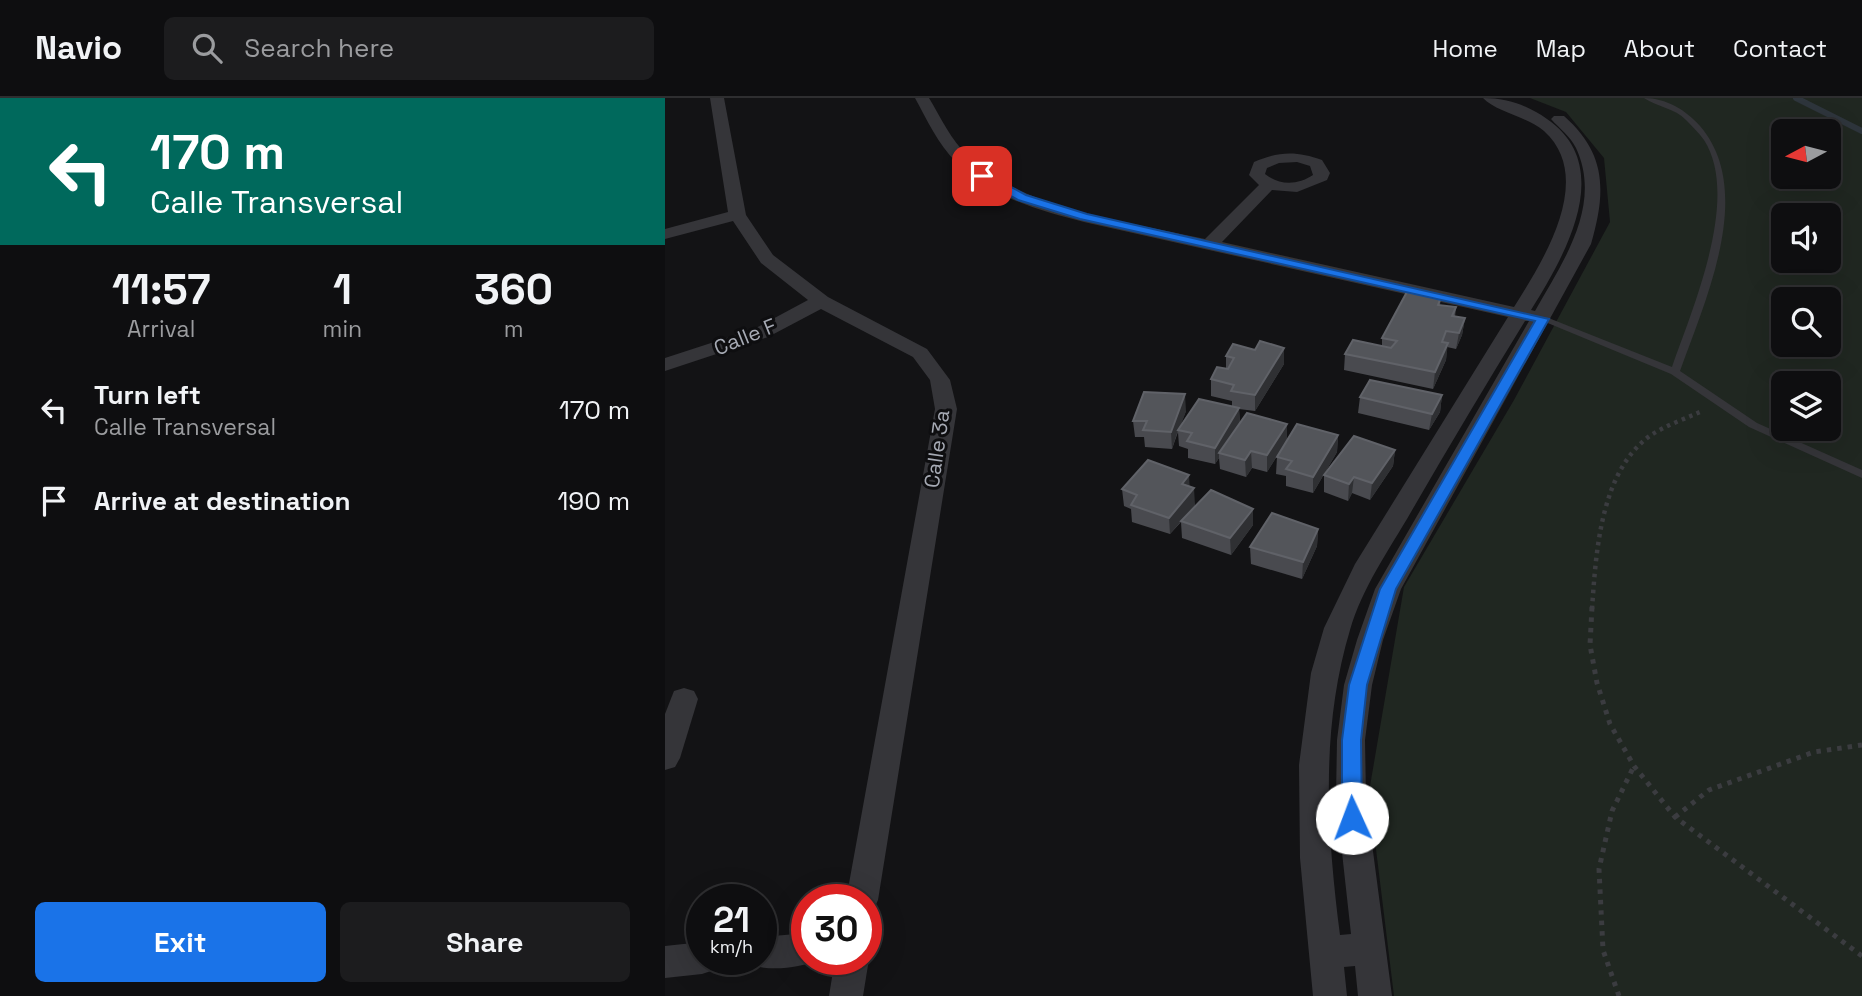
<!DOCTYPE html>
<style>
body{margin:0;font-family:"Space Grotesk",sans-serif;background:#1c1c1e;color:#f1f3f6;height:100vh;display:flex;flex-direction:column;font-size:26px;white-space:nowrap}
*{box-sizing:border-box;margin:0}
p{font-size:23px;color:#9b9c9f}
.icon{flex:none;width:38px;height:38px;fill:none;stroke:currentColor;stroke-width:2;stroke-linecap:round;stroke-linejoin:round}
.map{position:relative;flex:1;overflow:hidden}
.details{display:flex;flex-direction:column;background:#0e0e10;width:665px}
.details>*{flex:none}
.hud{background:#00695c;color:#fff;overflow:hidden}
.needle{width:46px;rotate:263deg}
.buttons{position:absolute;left:1106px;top:21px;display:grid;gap:14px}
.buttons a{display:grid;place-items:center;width:70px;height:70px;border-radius:10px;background:#0e0e10;box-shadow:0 7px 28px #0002,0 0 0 2px #2e2e30;font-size:35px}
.speed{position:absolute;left:21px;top:786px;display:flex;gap:14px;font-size:35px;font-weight:700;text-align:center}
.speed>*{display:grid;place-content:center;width:91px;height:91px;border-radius:50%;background:#0e0e10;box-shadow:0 7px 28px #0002,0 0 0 2px #2e2e30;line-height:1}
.speed small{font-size:18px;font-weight:400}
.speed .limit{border:10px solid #d22;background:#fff;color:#111}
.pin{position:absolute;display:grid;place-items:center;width:60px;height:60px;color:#fff;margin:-30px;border-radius:14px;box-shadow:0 4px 10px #0006}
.me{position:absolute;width:77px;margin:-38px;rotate:358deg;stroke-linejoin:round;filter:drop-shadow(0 0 5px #0008)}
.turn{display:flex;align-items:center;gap:24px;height:147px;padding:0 35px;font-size:32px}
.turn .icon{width:91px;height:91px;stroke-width:2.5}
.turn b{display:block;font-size:49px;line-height:60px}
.eta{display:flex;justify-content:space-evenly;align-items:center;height:119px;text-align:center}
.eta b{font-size:42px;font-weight:600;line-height:49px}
.action{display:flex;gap:14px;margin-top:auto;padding:14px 35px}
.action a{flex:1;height:80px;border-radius:10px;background:#1a73e8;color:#fff;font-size:28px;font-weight:600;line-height:80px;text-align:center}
.action a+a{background:#1c1c1e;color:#f1f3f6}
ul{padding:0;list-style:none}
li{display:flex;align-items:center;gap:21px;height:91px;padding:0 35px}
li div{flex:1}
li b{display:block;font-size:26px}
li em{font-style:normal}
header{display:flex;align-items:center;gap:42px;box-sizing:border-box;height:98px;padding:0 35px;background:#0e0e10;border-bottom:2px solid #2e2e30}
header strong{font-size:33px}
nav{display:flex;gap:38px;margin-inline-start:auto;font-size:24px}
.search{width:490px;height:63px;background:#1c1c1e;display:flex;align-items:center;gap:18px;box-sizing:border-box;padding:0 24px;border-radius:10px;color:#9b9c9f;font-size:26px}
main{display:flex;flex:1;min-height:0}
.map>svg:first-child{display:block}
.green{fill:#202721;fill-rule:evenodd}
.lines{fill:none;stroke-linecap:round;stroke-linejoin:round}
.stream{stroke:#2e353c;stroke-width:6}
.path-far1{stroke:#3b3c40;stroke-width:4.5;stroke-dasharray:3.5 4.5;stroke-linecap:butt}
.path{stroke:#3b3c40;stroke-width:5;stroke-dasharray:4.5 6;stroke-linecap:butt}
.lane{fill:#353539;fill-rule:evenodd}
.street{fill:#353539;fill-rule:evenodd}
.wall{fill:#494a4f}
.shaded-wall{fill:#2f3033}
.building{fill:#53555a;stroke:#606268;stroke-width:2}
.route{fill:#1a73e8;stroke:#114b97;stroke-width:2}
.labels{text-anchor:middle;stroke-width:6;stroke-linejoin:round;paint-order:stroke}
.street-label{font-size:21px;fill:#a6aab4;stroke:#0e0e10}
</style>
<header>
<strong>Navio</strong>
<div class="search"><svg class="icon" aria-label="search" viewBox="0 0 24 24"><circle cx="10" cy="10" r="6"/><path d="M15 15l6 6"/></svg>Search here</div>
<nav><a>Home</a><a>Map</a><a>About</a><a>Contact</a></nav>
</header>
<main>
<section class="details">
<div class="hud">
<div class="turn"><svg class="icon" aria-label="left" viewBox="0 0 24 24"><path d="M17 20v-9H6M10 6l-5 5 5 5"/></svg><div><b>170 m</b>Calle Transversal</div></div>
</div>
<div class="eta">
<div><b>11:57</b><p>Arrival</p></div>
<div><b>1</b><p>min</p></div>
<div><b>360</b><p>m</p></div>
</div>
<ul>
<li><svg class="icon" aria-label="left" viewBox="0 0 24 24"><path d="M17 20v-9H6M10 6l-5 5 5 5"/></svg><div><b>Turn left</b><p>Calle Transversal</p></div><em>170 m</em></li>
<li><svg class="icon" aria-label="arrive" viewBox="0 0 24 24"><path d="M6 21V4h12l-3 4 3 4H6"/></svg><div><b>Arrive at destination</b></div><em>190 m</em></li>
</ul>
<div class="action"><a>Exit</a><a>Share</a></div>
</section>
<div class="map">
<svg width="1197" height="898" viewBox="0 0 1197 898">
<rect width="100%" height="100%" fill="#131315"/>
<!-- green -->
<path class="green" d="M865 0H1197V898H729L704 694 739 489 849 302 945 124 939 60 901 14ZM1118 33H1164V79H1118ZM1118 117H1164V163H1118ZM1118 201H1164V247H1118ZM1118 285H1164V331H1118Z"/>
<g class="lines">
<!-- stream -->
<path class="stream" d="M1131 0 1197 33"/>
<!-- path-far1 -->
<path class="path-far1" d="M927 511C931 455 935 373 986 337 1000 328 1019 321 1035 314"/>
<!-- path -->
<g class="path">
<path d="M927 509 925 547 932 585 945 626 969 668 1010 719 1197 858"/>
<path d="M1010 719 1044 692 1149 654 1197 647"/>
<path d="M954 898 938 852 934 771 947 713 969 668"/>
</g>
<!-- lane -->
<path class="lane" d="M979 0C1001 0 1021 12 1035 28 1091 93 1040 203 1015 273L1092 325 1197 372V380L1084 329 1006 276 873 221 878 218 881 219 1007 269C1027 211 1076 100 1039 42 1034 35 1027 28 1021 22 1010 10 992 9 979 0Z"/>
<!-- street -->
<g class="street">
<path d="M45 0H59L81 117 108 157 163 199 262 251 285 282 292 311 213 802 208 813 201 815V802H181L270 311 265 282 248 259 156 211 103 239 0 273V260L89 231 143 202 96 165 68 123 0 141V131L63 114Z"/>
<path d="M250 0H264C276 20 286 42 303 58 359 113 467 124 540 141L594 87 584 77 589 64C614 53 632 53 657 62L665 75 662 82 632 94 607 92 557 144 849 209C878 163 931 80 879 33 861 18 831 14 818 0 842 0 862 7 882 21 952 69 899 159 866 212L870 213C897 165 938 108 911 50 905 38 895 31 886 21L889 18H899C942 56 941 94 926 146L736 491 718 542 707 587 700 642 701 700 727 898H693L690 868 679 869 682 898H648L635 760 634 667 646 575 659 530 690 466 843 219 419 124C375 113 323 98 291 64 273 46 262 22 250 0ZM632 64 645 68 648 77C633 87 615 88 600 76L602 70 614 65ZM860 223H864L710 491 692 542 679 587 672 642 671 700 686 836 675 837C662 735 655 632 685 532 697 490 724 452 746 414 783 350 821 286 860 223Z"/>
<path d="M19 590 29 593 33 601 15 660 10 669 0 672V616L9 593Z"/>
<path d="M142 835V861L154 862C134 870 104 874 84 866L82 861H96V839Z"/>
<path d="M37 844V861H53L49 872 37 876 0 880V848Z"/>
<path d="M201 855 204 861 198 898H164L170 861H201Z"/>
</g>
</g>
<!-- wall -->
<g class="wall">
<path d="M776 199 775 207 791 209 790 219 800 220 797 237 791 251 782 249 781 262 768 291 679 272 680 256 717 248V240Z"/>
<path d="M619 250V266L590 313 574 311 575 325 622 326V342L602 374 587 370 581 379 555 371 554 360 550 366 523 360V351L514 348 513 334 507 351 480 349 479 339H470L468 323 521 313 515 328 567 308V303L546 298V281L561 270V258L590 252Z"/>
<path d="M777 297 775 314 764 332 693 315 695 299Z"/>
<path d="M673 337 672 354 648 395 621 388V378L611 376 612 359Z"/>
<path d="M730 352 728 368 705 402 687 395 683 403 659 394V377Z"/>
<path d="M524 389 530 407 522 417 588 411V427L566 457 517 440 516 424 505 436 467 424 466 411 459 408 457 391Z"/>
<path d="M653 431 652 448 637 481 586 466 585 449Z"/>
</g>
<!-- shaded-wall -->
<g class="shaded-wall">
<path d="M800 220 797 237 791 251 794 235Z"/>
<path d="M783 245 781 262 768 291 770 274Z"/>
<path d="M619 250V266L590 313V297Z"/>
<path d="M520 296 521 313 514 332H513L507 351 506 334Z"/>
<path d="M777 297 775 314 764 332 767 316Z"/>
<path d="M574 310 575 327 554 355V360L550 366V350Z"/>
<path d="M622 326V342L602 374V357Z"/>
<path d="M673 337 672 354 648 395V379Z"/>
<path d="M730 352 728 368 705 402 707 385Z"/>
<path d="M586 353 587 370 581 379 580 362Z"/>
<path d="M524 377 525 394 529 390 530 407 505 436 504 420 517 386Z"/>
<path d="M689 379 687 395 683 403 684 386Z"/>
<path d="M588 411V427L566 457 565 440Z"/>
<path d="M653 431 652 448 637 481 638 464Z"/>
</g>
<!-- building -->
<g class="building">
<path d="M743 192 776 199 773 207 791 209 787 218 800 220 794 235 781 233 777 244 783 245 770 274 680 256 688 242 726 250 732 243 717 240Z"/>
<path d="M595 243 619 250 590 297 566 293 569 287 546 281 552 269 563 271 569 260 561 258 568 246 590 252Z"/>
<path d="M705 282 777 297 767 316 695 299Z"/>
<path d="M479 294 520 296 506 334 478 332 482 323H468Z"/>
<path d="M534 301 574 310 550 350 522 343 527 335 513 332Z"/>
<path d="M582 315 622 326 602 357 586 353 580 362 554 355Z"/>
<path d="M632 326 673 337 648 379 621 371 627 363 612 359Z"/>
<path d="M689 338 730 352 707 385 689 379 684 386 659 377Z"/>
<path d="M483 362 524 377 517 386 529 390 504 420 466 407 472 397 457 391Z"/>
<path d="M546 392 588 411 565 440 516 423Z"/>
<path d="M607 415 653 431 638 464 585 449Z"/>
</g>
<!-- route -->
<path class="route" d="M313 75H320L361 97 422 116 884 221 731 491 702 587 696 642 697 720 694 726 687 728 680 726 677 720V642L684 587 715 491 870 223 415 121 353 102 313 80Z"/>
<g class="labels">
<!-- street labels -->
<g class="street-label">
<text transform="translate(80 239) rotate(-22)" y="7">Calle F</text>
<text transform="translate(272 351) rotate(-82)" y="7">Calle 3a</text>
</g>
</g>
</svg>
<div class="buttons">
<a><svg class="needle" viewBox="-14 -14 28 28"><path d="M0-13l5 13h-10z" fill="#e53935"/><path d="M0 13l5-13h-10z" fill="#9b9c9f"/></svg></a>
<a><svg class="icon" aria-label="sound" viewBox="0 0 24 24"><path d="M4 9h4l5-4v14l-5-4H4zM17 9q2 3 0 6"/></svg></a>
<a><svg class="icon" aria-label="search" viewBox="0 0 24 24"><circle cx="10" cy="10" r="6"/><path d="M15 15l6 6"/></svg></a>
<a><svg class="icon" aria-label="layers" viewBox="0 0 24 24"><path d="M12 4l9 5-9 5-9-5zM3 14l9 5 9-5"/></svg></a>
</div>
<div class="speed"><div>21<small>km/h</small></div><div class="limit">30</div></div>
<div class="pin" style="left:317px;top:78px;background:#d93025"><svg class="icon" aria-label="arrive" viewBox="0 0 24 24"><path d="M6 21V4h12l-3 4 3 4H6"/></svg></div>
<svg class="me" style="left:687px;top:720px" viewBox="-20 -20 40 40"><circle r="19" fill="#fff"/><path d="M0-13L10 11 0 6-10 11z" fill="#1a73e8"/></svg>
</div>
</main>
